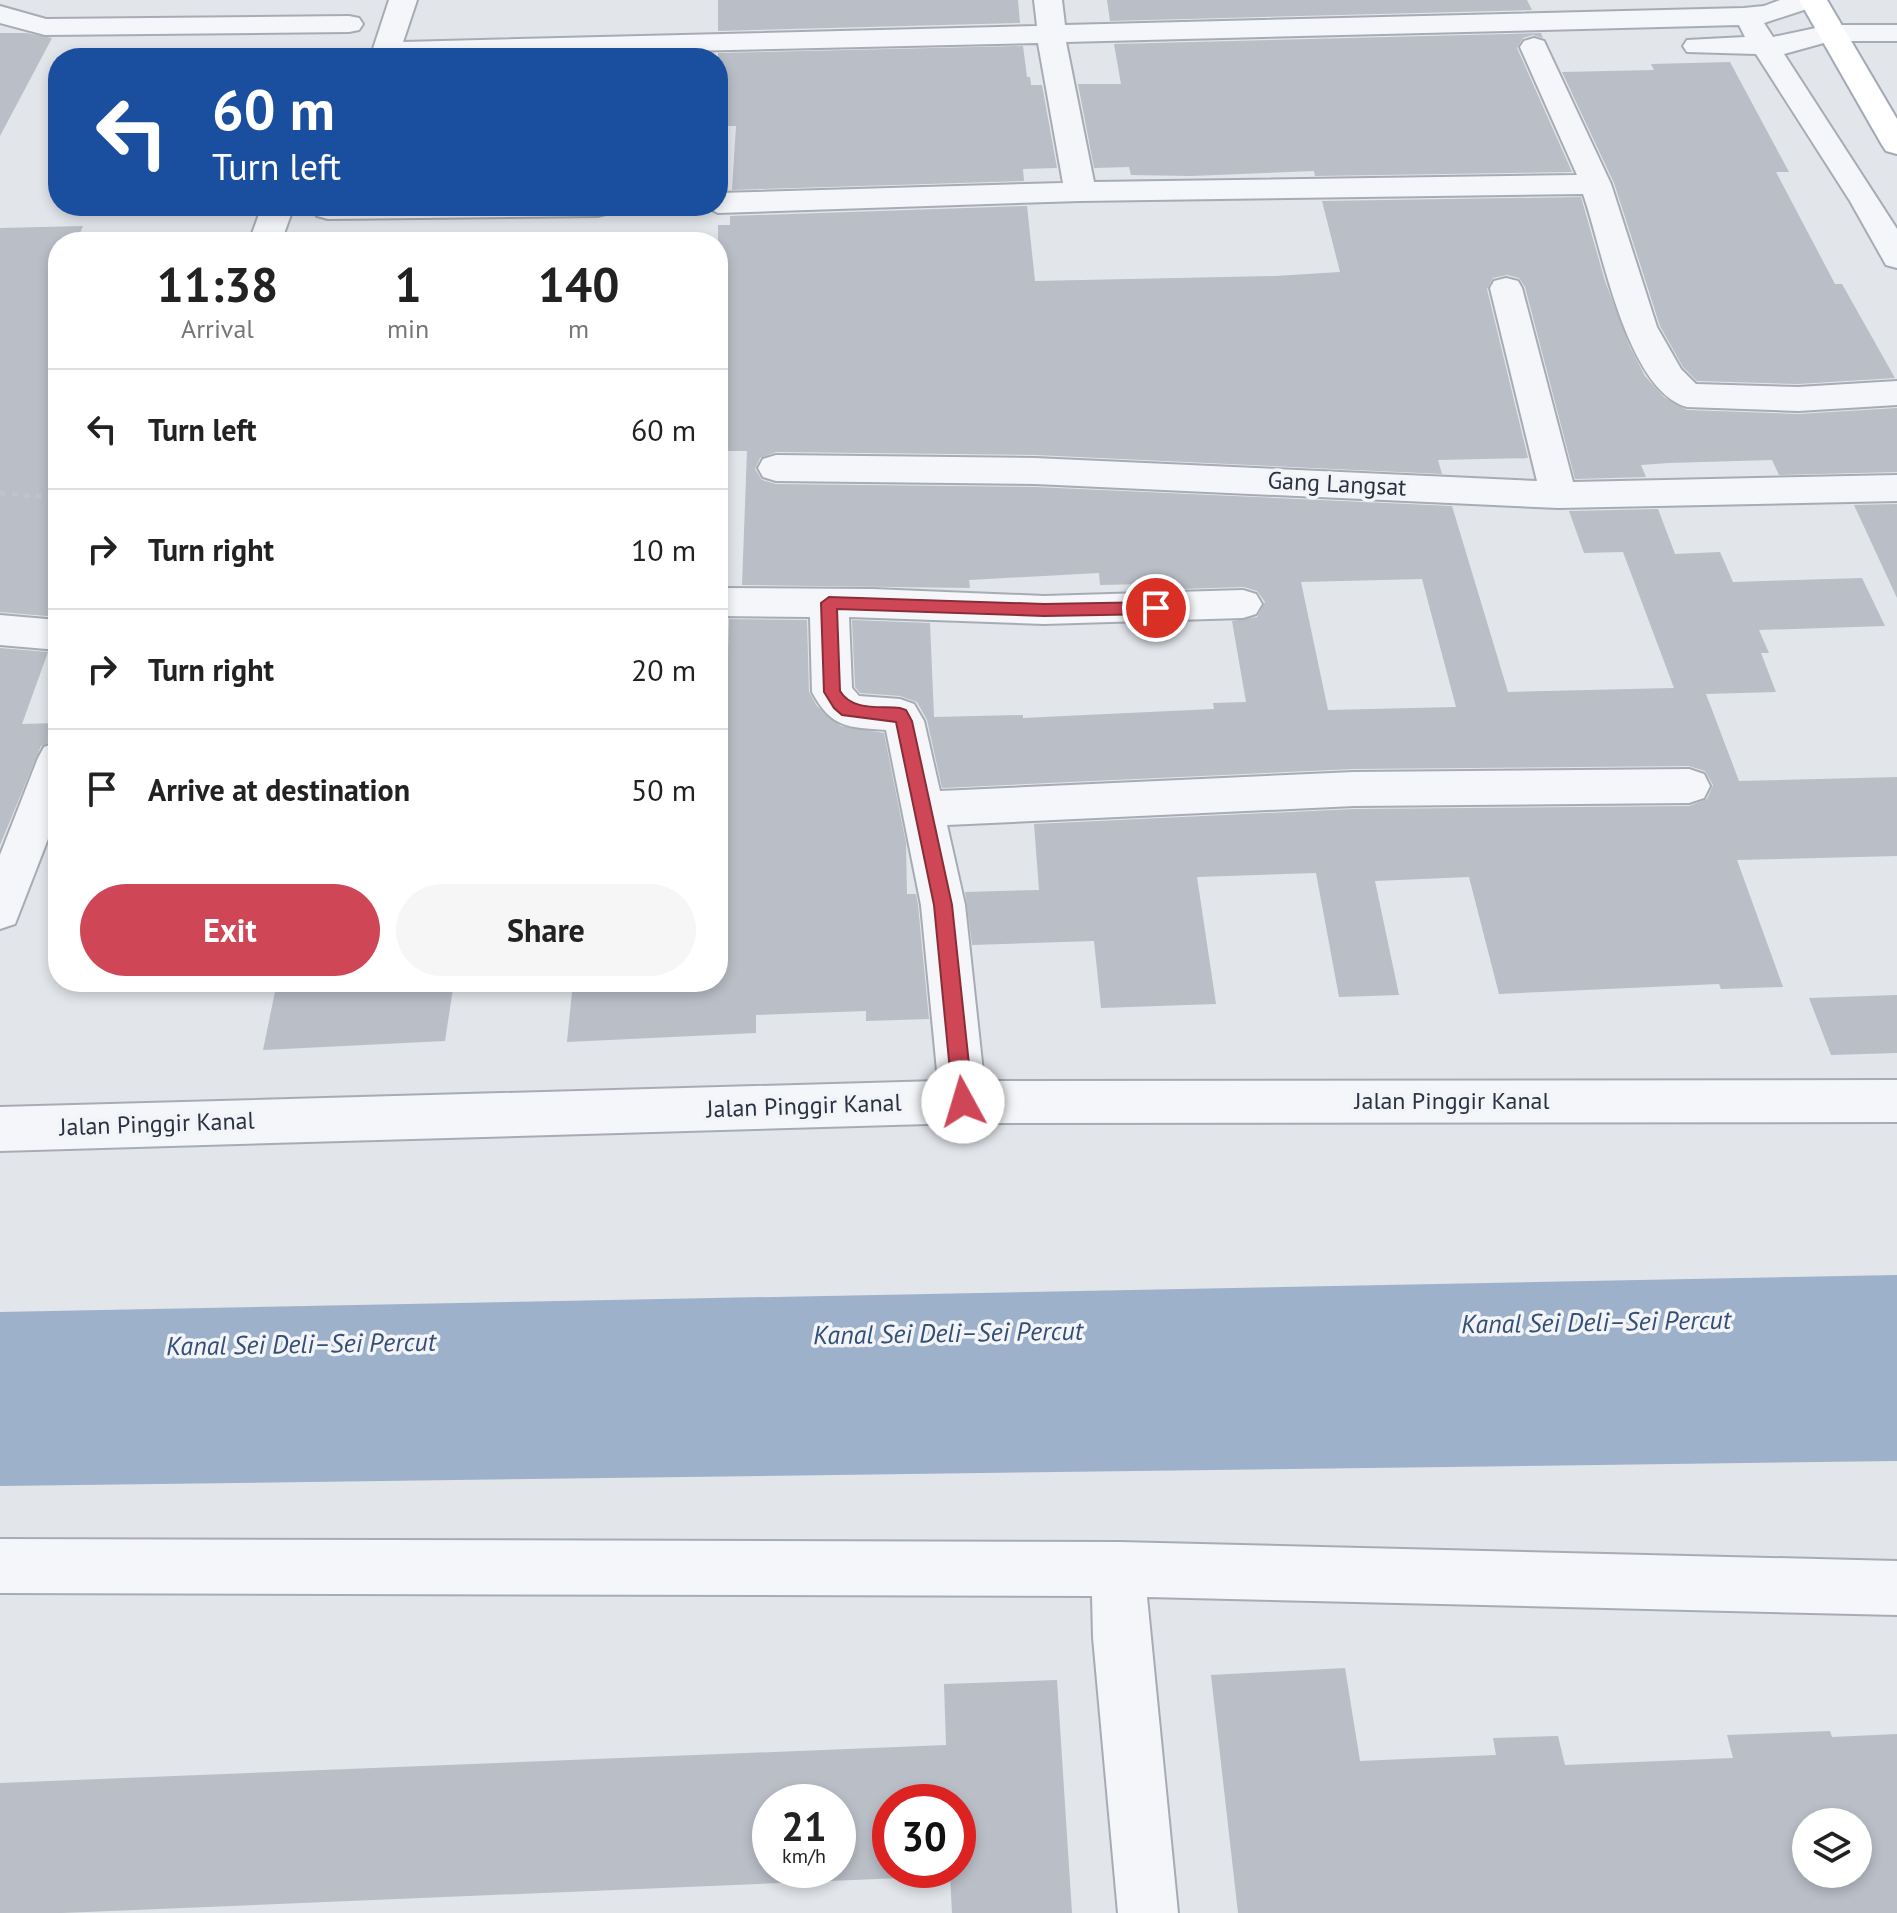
<!DOCTYPE html>
<meta charset="utf-8">
<style>
body{margin:0;font-family:"PT Sans",sans-serif;background:#f6f6f6;color:#222;height:100vh;display:flex;flex-direction:column;font-size:30px;white-space:nowrap}
*{box-sizing:border-box;margin:0}
p{font-size:26px;color:#767676}
.icon{flex:none;width:44px;height:44px;fill:none;stroke:currentColor;stroke-width:2;stroke-linecap:round;stroke-linejoin:round}
.map{position:relative;flex:1;overflow:hidden}
.panel{position:absolute;left:48px;top:232px;width:680px;height:760px;display:flex;flex-direction:column;background:#fff;border-radius:32px;box-shadow:0 4px 12px #0003}
.panel>*{flex:none}
.top-card{position:absolute;left:48px;top:48px;width:680px;height:168px;border-radius:32px;box-shadow:0 4px 12px #0003;background:#1a4fa0;color:#fff;overflow:hidden}
.tools{position:absolute;left:1792px;top:1808px;display:grid;gap:16px}
.tools a{display:grid;place-items:center;width:80px;height:80px;border-radius:50%;background:#fff;box-shadow:0 4px 12px #0003;font-size:40px}
.speed{position:absolute;left:752px;top:1784px;display:flex;gap:16px;font-size:40px;font-weight:700;text-align:center}
.speed>*{display:grid;place-content:center;width:104px;height:104px;border-radius:50%;background:#fff;box-shadow:0 4px 12px #0003;line-height:1}
.speed small{font-size:20px;font-weight:400}
.speed .limit{border:12px solid #d22;background:#fff;color:#111}
.pin{position:absolute;display:grid;place-items:center;width:68px;height:68px;color:#fff;margin:-34px;border:4px solid #fff;border-radius:50%;box-shadow:0 2px 8px #0007}
.me{position:absolute;width:88px;margin:-44px;rotate:354deg;stroke-linejoin:round;filter:drop-shadow(0 0 6px #0008)}
.turn{display:flex;align-items:center;gap:28px;height:168px;padding:0 32px;font-size:36px}
.turn .icon{width:104px;height:104px;stroke-width:2.5}
.turn b{display:block;font-size:56px;line-height:68px}
.eta{display:flex;justify-content:space-evenly;align-items:center;height:136px;text-align:center}
.eta b{font-size:48px;font-weight:700;line-height:56px}
.cta{display:flex;gap:16px;margin-top:auto;padding:16px 32px}
.cta a{flex:1;height:92px;border-radius:48px;background:#cf4756;color:#fff;font-size:32px;font-weight:700;line-height:92px;text-align:center}
.cta a+a{background:#f6f6f6;color:#222}
ul{padding:0;list-style:none}
li{display:flex;align-items:center;gap:24px;height:120px;padding:0 32px;border-top:2px solid #e0e0e0}
li div{flex:1}
li b{display:block;font-size:30px}
li em{font-style:normal}
.map>svg:first-child{display:block}
.water{fill:#9db1ca}
.building{fill:#b9bec7;fill-rule:evenodd}
.lines{fill:none;stroke-linecap:round;stroke-linejoin:round}
.minor-casing{stroke:#a7acb4;stroke-width:4}
.major-casing{stroke:#a1a9b6;stroke-width:4}
.path{stroke:#c0c3c9;stroke-width:5;stroke-dasharray:6 6;stroke-linecap:butt}
.minor{fill:#f5f6f9;fill-rule:evenodd}
.major{fill:#fff;fill-rule:evenodd}
.route{fill:#cf4756;stroke:#872e38;stroke-width:2}
.labels{text-anchor:middle;stroke-width:7;stroke-linejoin:round;paint-order:stroke}
.street-label{font-size:24px;fill:#2a3242;stroke:#f2f4f8}
.water-label{font-size:26px;font-style:italic;fill:#344f77;stroke:#f2f4f8}
</style>
<div class="map">
<svg width="1897" height="1913" viewBox="0 0 1897 1913">
<rect width="100%" height="100%" fill="#e2e5ea"/>
<!-- water -->
<path class="water" d="M1897 1275V1461L0 1486V1312Z"/>
<!-- building -->
<g class="building">
<path d="M718 0H1018L1020 23 718 31Z"/>
<path d="M1107 0H1527L1532 10 1110 21Z"/>
<path d="M0 33H26L52 38 0 136Z"/>
<path d="M1541 33 1543 38 1533 35 1523 38 1517 48 1572 172 1315 176 1314 171 1191 176 1131 175 1129 167 1094 168 1078 84H1121L1114 44Z"/>
<path d="M1023 46 1027 77H1030L1031 85H1042L1057 168 1023 169 1024 181 732 190 736 126H718V53Z"/>
<path d="M1730 62 1789 172H1776L1835 284H1842L1895 378 1798 384 1697 381 1683 367 1660 326 1614 183 1562 72 1654 70 1651 64Z"/>
<path d="M1581 197 1605 281 1630 347 1645 376 1664 397 1687 410 1798 414 1897 408V472L1779 475 1772 460 1668 463 1641 465 1646 477 1575 479 1525 287 1519 278 1507 275 1493 278 1487 289 1528 458 1438 460 1442 474 1035 455 776 452 760 458 755 469 762 480 776 484 1035 487 1452 506 1508 692 1674 688 1623 552 1584 553 1569 511 1658 509 1675 554 1720 552 1733 582 1862 578 1885 626 1759 630 1769 653H1761L1776 692 1706 694 1739 781 1897 777V856L1737 860 1783 987 1721 989 1719 984 1499 994 1469 877 1375 881 1399 995 1339 997 1316 873 1197 877 1216 1004 1101 1008 1094 941 972 945 965 892 1039 890 1034 824 1354 809 1689 806 1707 799 1713 785 1705 771 1689 766 1354 769 942 788 927 720 917 702 900 696 860 693 855 687 852 620 930 623 934 717 1023 715V718L1149 712 1214 709 1213 703 1246 702 1232 621 1257 617 1265 602 1257 591 1244 587 1148 590 1147 584 1100 585 1099 573 969 580 970 588 742 585 747 451H718V225H730V216L1027 206 1035 281 1275 276 1340 272 1322 201ZM1422 579 1456 707 1328 710 1301 582Z"/>
<path d="M83 226 76 242H58V617L0 612V228Z"/>
<path d="M1897 504V598L1854 505Z"/>
<path d="M729 619 807 620 809 692 817 706 841 726 884 733 906 843 907 894H916L918 905 929 1019 866 1021V1011L756 1015V1033L567 1042 573 982H718Z"/>
<path d="M0 648 48 652 22 724 58 723V739L41 746 0 845Z"/>
<path d="M277 982H454L445 1041 263 1050Z"/>
<path d="M1897 995V1053L1831 1055 1809 998Z"/>
<path d="M1345 1668 1360 1761 1496 1755 1493 1738 1558 1736 1565 1765 1733 1758 1727 1735 1830 1731 1832 1737 1897 1734V1913H1238L1211 1675ZM1806 1822H1858V1874H1806Z"/>
<path d="M1057 1680 1072 1913H952L950 1876 62 1913H0V1783L946 1745 944 1684ZM770 1802H838V1870H770ZM890 1802H958V1870H890Z"/>
</g>
<g class="lines">
<defs>
<g id="minor">
<path d="M389 0H417L403 42 1037 26 1034 0H1062L1065 25 1744 8 1764 6 1780 0H1820L1816 6 1764 23 1773 37 1830 25H1897V41H1831L1784 54 1897 229V268L1886 265 1850 201 1756 54 1687 52 1683 46 1687 40 1745 37 1739 25 1066 42 1094 182 1577 175 1520 47 1524 41 1534 38 1544 41 1611 184 1657 327 1681 369 1696 384 1798 387 1897 381V405L1798 411 1687 407C1626 390 1602 247 1583 194L1080 201 718 213 704 206H718V193L1063 183 1038 43 370 58Z"/>
<path d="M0 6 46 19 349 16 359 18 363 24 359 30 349 32 45 35 0 23Z"/>
<path d="M262 206H294L281 242H249Z"/>
<path d="M314 206H614L609 213 598 216 328 219 317 216 312 209Z"/>
<path d="M1506 278 1518 281 1522 288 1573 482 1897 475V501L1558 508 1035 484 776 481 763 477 758 468 763 459 776 455 1035 458 1537 481 1490 288 1494 281Z"/>
<path d="M718 588 873 589 1044 596 1243 590 1256 594 1262 604 1256 614 1243 618 1044 624 849 617 852 688 859 696 900 699 914 704 924 721 940 791 1354 772 1689 769 1704 774 1710 786 1704 798 1689 803 1354 806 947 825 965 905 984 1081 1897 1080V1122L963 1123 0 1151V1107L938 1081 921 905 886 730C848 727 832 729 812 692L810 617 718 616Z"/>
<path d="M0 615 58 620V650L0 645Z"/>
<path d="M58 742V813L15 924 0 929V855L38 758 44 747Z"/>
<path d="M0 1539 1119 1542 1897 1561V1615L1147 1597 1178 1913H1118L1093 1637 1092 1596 0 1593Z"/>
</g>
<path id="major" d="M1799 0H1827L1897 119V154L1886 151 1882 145Z"/>
</defs>
<!-- minor casing -->
<use href="#minor" class="minor-casing"/>
<!-- major casing -->
<use href="#major" class="major-casing"/>
<!-- path -->
<path class="path" d="M0 493 58 498"/>
<!-- minor -->
<use href="#minor" class="minor"/>
<!-- major -->
<use href="#major" class="major"/>
</g>
<!-- route -->
<path class="route" d="M829 597 1044 604 1156 602 1164 608 1156 614 1044 616 837 609 840 691C852 711 878 706 900 708L906 710 912 721 952 905 973 1102 970 1108 963 1111 956 1108 953 1102 934 905 896 722 842 715 834 708 824 692 821 603Z"/>
<g class="labels">
<!-- street labels -->
<g class="street-label">
<text transform="translate(1337 484) rotate(3)" y="8">Gang Langsat</text>
<text x="1452" y="1109">Jalan Pinggir Kanal</text>
<text transform="translate(804 1106) rotate(-2)" y="8">Jalan Pinggir Kanal</text>
<text transform="translate(157 1124) rotate(-2)" y="8">Jalan Pinggir Kanal</text>
</g>
<!-- water labels -->
<g class="water-label">
<text transform="translate(1596 1322) rotate(-1)" y="9">Kanal Sei Deli–Sei Percut</text>
<text transform="translate(948 1333) rotate(-1)" y="9">Kanal Sei Deli–Sei Percut</text>
<text transform="translate(301 1344) rotate(-1)" y="9">Kanal Sei Deli–Sei Percut</text>
</g>
</g>
</svg>
<div class="tools">
<a><svg class="icon" aria-label="layers" viewBox="0 0 24 24"><path d="M12 4l9 5-9 5-9-5zM3 14l9 5 9-5"/></svg></a>
</div>
<div class="speed"><div>21<small>km/h</small></div><div class="limit">30</div></div>
<div class="pin" style="left:1156px;top:608px;background:#d93025"><svg class="icon" aria-label="arrive" viewBox="0 0 24 24"><path d="M6 21V4h12l-3 4 3 4H6"/></svg></div>
<svg class="me" style="left:963px;top:1102px" viewBox="-20 -20 40 40"><circle r="19" fill="#fff"/><path d="M0-13L10 11 0 6-10 11z" fill="#cf4756"/></svg>
<div class="top-card">
<div class="turn"><svg class="icon" aria-label="left" viewBox="0 0 24 24"><path d="M17 20v-9H6M10 6l-5 5 5 5"/></svg><div><b>60 m</b>Turn left</div></div>
</div>
<section class="panel">
<div class="eta">
<div><b>11:38</b><p>Arrival</p></div>
<div><b>1</b><p>min</p></div>
<div><b>140</b><p>m</p></div>
</div>
<ul>
<li><svg class="icon" aria-label="left" viewBox="0 0 24 24"><path d="M17 20v-9H6M10 6l-5 5 5 5"/></svg><div><b>Turn left</b></div><em>60 m</em></li>
<li><svg class="icon" aria-label="right" viewBox="0 0 24 24"><path d="M7 20v-9h11M14 6l5 5-5 5"/></svg><div><b>Turn right</b></div><em>10 m</em></li>
<li><svg class="icon" aria-label="right" viewBox="0 0 24 24"><path d="M7 20v-9h11M14 6l5 5-5 5"/></svg><div><b>Turn right</b></div><em>20 m</em></li>
<li><svg class="icon" aria-label="arrive" viewBox="0 0 24 24"><path d="M6 21V4h12l-3 4 3 4H6"/></svg><div><b>Arrive at destination</b></div><em>50 m</em></li>
</ul>
<div class="cta"><a>Exit</a><a>Share</a></div>
</section>
</div>
